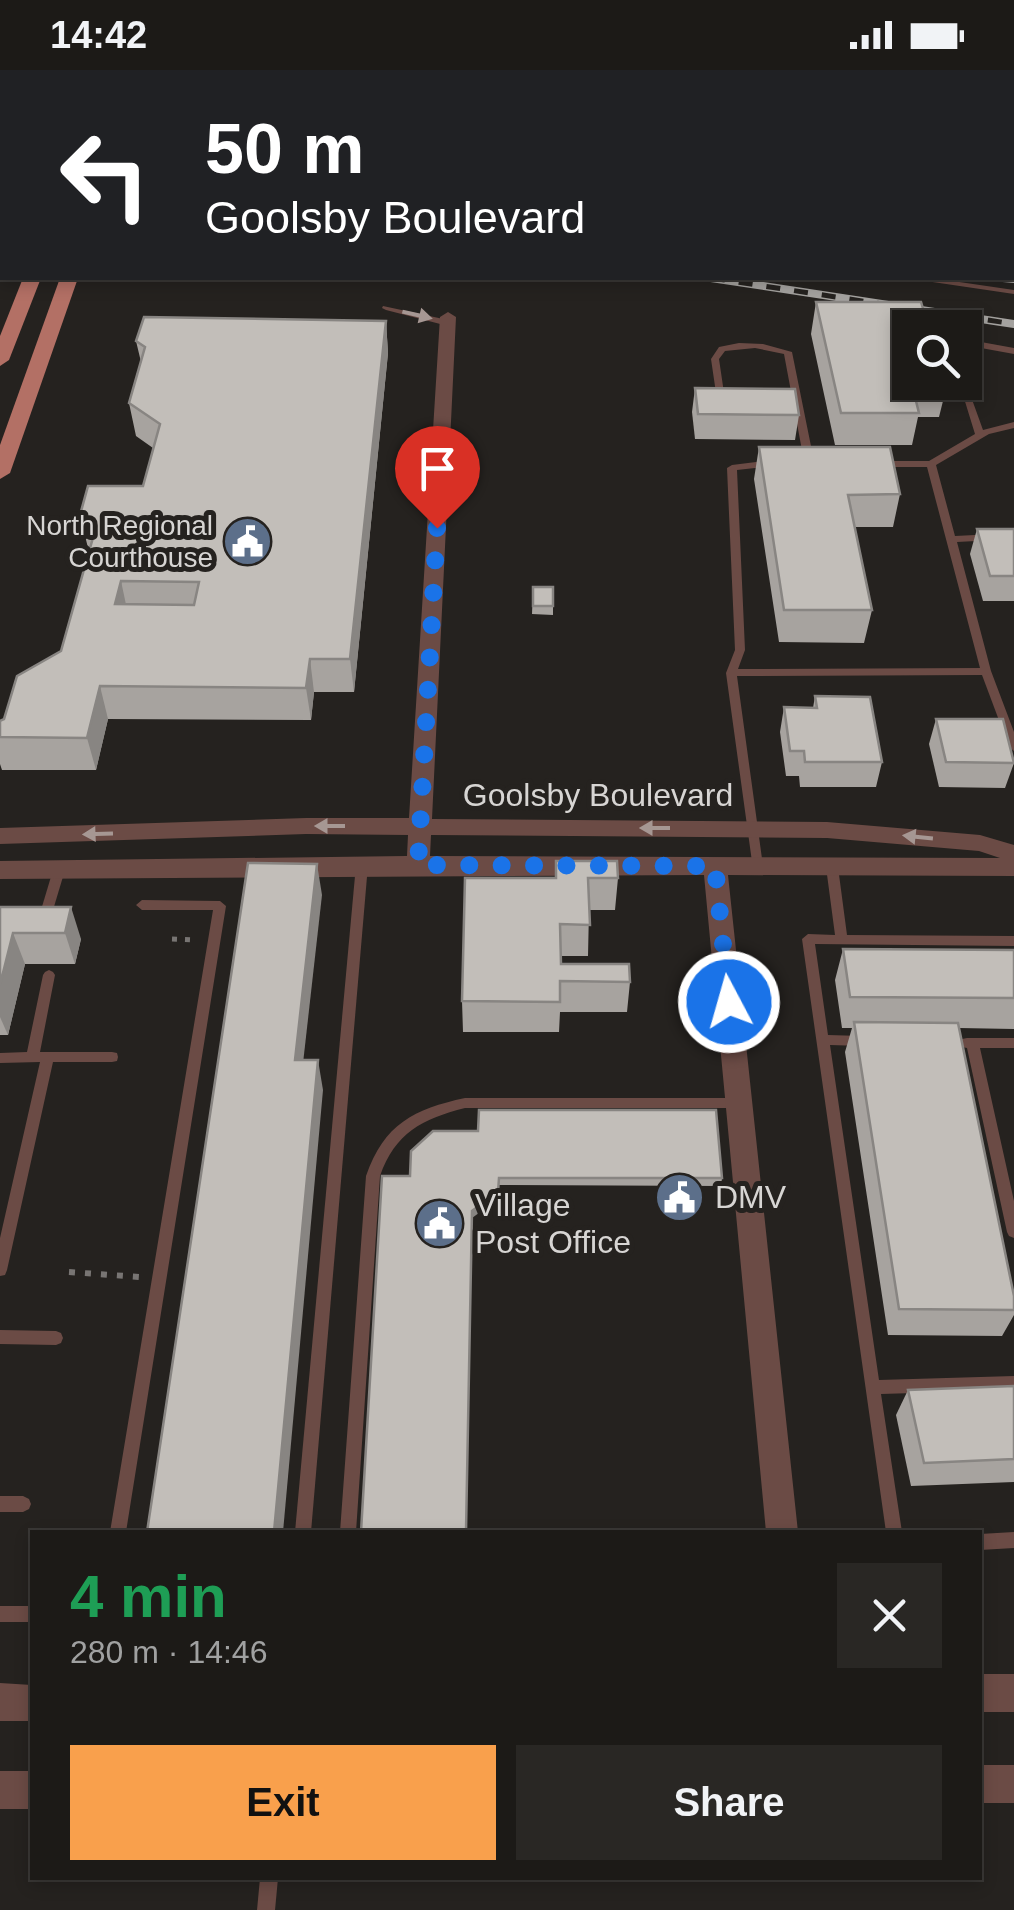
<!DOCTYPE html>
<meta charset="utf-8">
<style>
body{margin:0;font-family:Arial,sans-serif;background:#292724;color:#f1f3f6;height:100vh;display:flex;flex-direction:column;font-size:38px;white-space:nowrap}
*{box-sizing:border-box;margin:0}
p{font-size:32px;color:#a0a1a1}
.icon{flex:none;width:55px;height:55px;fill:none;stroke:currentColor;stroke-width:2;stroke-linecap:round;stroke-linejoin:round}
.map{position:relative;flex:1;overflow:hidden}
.panel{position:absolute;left:30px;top:1460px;width:952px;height:350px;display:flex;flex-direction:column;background:#1c1a17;border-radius:0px;box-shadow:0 5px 15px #0003,0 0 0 2px #3a3836}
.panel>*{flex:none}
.top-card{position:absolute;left:0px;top:0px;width:1015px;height:210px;box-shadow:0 5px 15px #0003,0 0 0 2px #3a3836;background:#202124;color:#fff;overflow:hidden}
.buttons{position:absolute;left:892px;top:240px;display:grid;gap:20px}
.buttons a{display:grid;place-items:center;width:90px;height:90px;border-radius:0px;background:#1c1a17;box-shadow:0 5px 15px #0003,0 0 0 2px #3a3836;font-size:50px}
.pin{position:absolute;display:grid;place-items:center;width:85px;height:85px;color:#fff;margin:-102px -42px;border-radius:50% 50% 50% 0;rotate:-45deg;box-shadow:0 0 10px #0007}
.pin .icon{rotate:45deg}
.me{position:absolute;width:110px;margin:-55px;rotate:354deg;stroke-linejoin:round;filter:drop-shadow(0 0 8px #0008)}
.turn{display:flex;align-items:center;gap:35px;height:210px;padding:0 40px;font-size:45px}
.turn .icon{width:130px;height:130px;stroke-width:2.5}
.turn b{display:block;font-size:70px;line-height:85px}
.round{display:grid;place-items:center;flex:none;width:105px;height:105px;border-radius:0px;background:#292724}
.summary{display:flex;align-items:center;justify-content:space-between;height:170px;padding:0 40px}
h1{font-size:60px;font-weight:700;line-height:75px;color:#1e9e55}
.cta{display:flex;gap:20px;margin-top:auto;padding:20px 40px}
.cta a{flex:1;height:115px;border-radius:0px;background:#f9a04c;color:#111;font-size:40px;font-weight:700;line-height:115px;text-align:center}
.cta a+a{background:#292724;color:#f1f3f6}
.status{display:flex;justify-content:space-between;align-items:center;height:70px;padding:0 50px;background:#1c1a17;direction:ltr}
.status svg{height:28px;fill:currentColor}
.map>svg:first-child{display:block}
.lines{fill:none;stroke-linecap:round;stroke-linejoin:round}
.path-far1{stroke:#787573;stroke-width:5;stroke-dasharray:5 8;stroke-linecap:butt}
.path{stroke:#787573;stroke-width:6;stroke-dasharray:6 10;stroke-linecap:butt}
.service{fill:#6b4b45;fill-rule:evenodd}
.minor{fill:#6b4b45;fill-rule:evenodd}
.tertiary{fill:#6b4b45;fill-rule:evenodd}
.primary{fill:#b37065;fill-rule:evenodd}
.rail-casing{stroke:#a4a29f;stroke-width:8}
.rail{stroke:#25221f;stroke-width:5;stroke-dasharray:14;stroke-linecap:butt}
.wall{fill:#a7a39f}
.shaded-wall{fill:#888582}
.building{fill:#c2beb9;stroke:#888582;stroke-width:2.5;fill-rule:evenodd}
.oneway{fill:#a69793}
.route{stroke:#1a73e8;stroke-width:18;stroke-dasharray:0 32.4}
.labels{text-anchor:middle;stroke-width:10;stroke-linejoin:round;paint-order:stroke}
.far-poi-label{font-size:28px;fill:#d7d5d3;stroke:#25221f;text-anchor:end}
.street-label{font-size:32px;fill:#d7d5d3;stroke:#25221f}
.poi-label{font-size:32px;fill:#d7d5d3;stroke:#25221f;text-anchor:start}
</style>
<div class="status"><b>14:42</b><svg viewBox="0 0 49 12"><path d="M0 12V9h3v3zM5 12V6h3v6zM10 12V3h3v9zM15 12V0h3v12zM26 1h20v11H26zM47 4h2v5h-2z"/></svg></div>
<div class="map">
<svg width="1014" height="1840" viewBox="0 0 1014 1840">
<rect width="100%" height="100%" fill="#25221f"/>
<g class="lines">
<!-- path-far1 -->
<path class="path-far1" d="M172 869 196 870"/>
<!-- path -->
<path class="path" d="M69 1202 140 1207"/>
<!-- service -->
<g class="service">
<path d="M189 0H195L194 2H188Z"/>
<rect x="274" y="0" width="6" height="2"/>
<rect x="656" y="0" width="6" height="2"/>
<path d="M750 0H772L775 2H757Z"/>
<path d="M789 0H795L794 2H788Z"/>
<rect x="0" y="173" width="2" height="4"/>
<path d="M0 205H2V208H6L0 209Z"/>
<path d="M915 208H932L1014 220V224L919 210Z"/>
<path d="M383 236 448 250 452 253 448 256 386 240 382 238Z"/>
<path d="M981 272 1014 278V284L981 278 965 282V276Z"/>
<path d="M739 273 763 274 792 282 814 391 812 393 809 394 804 391 784 284 755 278 725 281 719 289 724 323 731 331 724 333 716 323 711 289 719 277Z"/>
<path d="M965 310 983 360 1014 352V358L989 364 936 395 955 466 1014 463V469L957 472 991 601 1014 662V681L1009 677 982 605 737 606 763 796 757 800 753 799 726 603 735 580 727 398 732 395 772 390 777 393 772 396 737 400 745 580 738 599 980 598 927 397H877L872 394 877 391H929L975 364 959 312H965Z"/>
<path d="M362 791 368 795 311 1462H295L356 795Z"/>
<path d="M832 793 838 797 847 865 1014 866V876L815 874 828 965 862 966 867 967 868 971 867 975 862 976 830 975 879 1310 1014 1306V1320L881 1324 902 1462H886L802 869 808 864 835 865 826 797Z"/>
<path d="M59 796 65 800 50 850 44 855 38 850 53 800Z"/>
<path d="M142 830 220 831 226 836 126 1462H110L213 840H142L136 835Z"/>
<path d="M49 900 53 902 55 905 40 982H112L117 983 118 987 117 991 112 992H53L7 1200 5 1205 0 1206V1168L40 992 0 993V983L27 982 43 905 45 902Z"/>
<path d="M967 968H1014V978H980L1014 1131V1168L1009 1166 1007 1162 967 978 962 977 961 973 962 969Z"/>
<path d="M465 1028H739L744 1029 746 1033 744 1037 739 1038H465C422 1049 395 1063 380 1106L356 1462H340L366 1106C384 1054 414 1039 465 1028Z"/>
<path d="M0 1260 56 1261 61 1263 63 1268 61 1273 56 1275 0 1274Z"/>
<path d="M0 1426H23L29 1429 31 1434 29 1439 23 1442H0Z"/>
<path d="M1014 1462V1478L980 1480V1464Z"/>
<rect x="0" y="1536" width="32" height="16"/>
<path d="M260 1808H278L275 1840H257Z"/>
</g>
<!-- minor -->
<path class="minor" d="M448 242 456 247 432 749 827 752 980 765 1014 775V806L728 805 798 1462H766L704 805 0 809V791L407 786 408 765 306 764 0 774V758L306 748H409L440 247ZM431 765 827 768 979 781 1000 788 430 786Z"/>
<!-- tertiary -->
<g class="tertiary">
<rect x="980" y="1604" width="34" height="38"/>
<path d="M0 1613 32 1615V1651H0Z"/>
<rect x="980" y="1695" width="34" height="38"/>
<rect x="0" y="1701" width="32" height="38"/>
</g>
<!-- primary -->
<g class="primary">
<path d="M23 208H41L9 290 0 296V266Z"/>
<path d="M60 208H78L10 403 0 409V375Z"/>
</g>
<defs>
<g id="rail">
<path d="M711 208 1014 254"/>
<path d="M1003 208 1014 209"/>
</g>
</defs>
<!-- rail casing -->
<use href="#rail" class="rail-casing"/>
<!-- rail -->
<use href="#rail" class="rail"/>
</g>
<!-- wall -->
<g class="wall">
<rect x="1012" y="2" width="2" height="203"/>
<path d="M816 232 947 315 939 347H918L912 375H835L811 264Z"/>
<path d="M386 251 388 283 354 622H314L311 650 108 649 96 700H2L0 694V651L4 649 61 581 90 479 88 478 80 445 143 416 153 378 136 366 129 333 141 292 136 271Z"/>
<path d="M695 318 799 345 795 370 695 369 692 342Z"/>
<path d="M759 377 900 424 893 457H855L872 540 864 573 779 572 754 409Z"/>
<path d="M977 459H1014V531H983L970 484Z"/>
<path d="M533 517H553V545L532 544Z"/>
<path d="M815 626 882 692 876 717H800L799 706H786L780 662 784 637 813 638Z"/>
<path d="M936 649 1014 693 1005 718 939 717 929 674Z"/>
<path d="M556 791 618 808 615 840H589L588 886H561V894L630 912 627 942H560L559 962H463L462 931 555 808Z"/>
<path d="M0 837 81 869 75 894H25L8 965H0Z"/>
<path d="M843 879 1014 880V959L959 958 1014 1240V1245L1002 1266 888 1265 845 982 852 958H842L835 910Z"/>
<path d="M410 1106 722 1108 721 1116 499 1115 498 1129Z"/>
<path d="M1014 1316V1412L911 1416 896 1345 908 1320Z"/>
</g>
<!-- shaded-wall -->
<g class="shaded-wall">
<path d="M2 116V153L0 143V122Z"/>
<path d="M386 251 388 283 354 622 350 589Z"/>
<path d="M121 511 128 544 115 534Z"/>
<path d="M310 589 314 622 311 650 306 618Z"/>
<path d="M100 616 108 649 96 700 87 668Z"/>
<path d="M317 794 322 825 300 1020 295 990Z"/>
<path d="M71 837 81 869 75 894 65 863Z"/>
<path d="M13 863 25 894 8 965 0 947V915Z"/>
<path d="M318 990 323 1020 283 1462H274Z"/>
<path d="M498 1122V1129L472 1148V1141Z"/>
</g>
<!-- building -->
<g class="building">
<rect x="205" y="0" width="51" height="2"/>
<path d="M383 0H433V2H382Z"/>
<path d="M444 0H471L470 2H444Z"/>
<rect x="482" y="0" width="48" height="2"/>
<path d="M812 0H860L880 2H811Z"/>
<path d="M911 0H999L1014 2V173H1012V2H910Z"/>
<path d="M0 89 2 90V116L0 122Z"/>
<path d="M816 232H921L929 258H910V312H946L947 315H912L919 343H841Z"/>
<path d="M144 247 386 251 350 589H310L306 618 100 616 87 668 0 667V651L4 649 17 606 61 581 96 457 80 445 88 416H143L160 354 129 333 145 277 136 271ZM121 511 199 512 194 535 115 534Z"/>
<path d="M695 318 795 319 799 345 698 344Z"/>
<path d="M759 377H890L900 424 848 425 872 540H784Z"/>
<path d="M977 459H1014V506H990Z"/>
<rect x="533" y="517" width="20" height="19"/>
<path d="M815 626 870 627 882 692H805L804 681H790L784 637 817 638Z"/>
<path d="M936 649H1003L1014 693 946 692Z"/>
<path d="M556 791H617L618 808H588L590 855 560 854 561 894H629L630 912 560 911V932L462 931 465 808H556Z"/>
<path d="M248 793 317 794 295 990H318L274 1462H147Z"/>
<path d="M0 837H71L65 863H13L0 915Z"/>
<path d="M843 879 1014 880V928L850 927Z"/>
<path d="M854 952 958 953 1014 1226V1240L899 1239Z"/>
<path d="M479 1040H716L722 1108H499L498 1122 472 1141 466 1462H361L382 1106H410L411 1081 433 1061H478Z"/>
<path d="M1014 1316V1389L924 1393 908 1320Z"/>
</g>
<!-- one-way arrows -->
<defs><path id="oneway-solid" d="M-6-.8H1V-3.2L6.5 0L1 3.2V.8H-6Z" transform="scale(2.5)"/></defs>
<g class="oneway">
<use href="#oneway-solid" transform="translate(417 245) rotate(13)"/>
<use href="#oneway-solid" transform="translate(330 756) rotate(-180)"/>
<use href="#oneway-solid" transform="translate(655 758) rotate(-180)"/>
<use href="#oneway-solid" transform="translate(98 764) rotate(178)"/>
<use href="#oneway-solid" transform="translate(918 767) rotate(-174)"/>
</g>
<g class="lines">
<!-- route -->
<path class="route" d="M437 458 418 795 715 796 729 932"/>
</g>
<!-- icons -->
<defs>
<symbol id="civic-disc" viewBox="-11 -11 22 22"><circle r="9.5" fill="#5c6f8a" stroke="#25221f"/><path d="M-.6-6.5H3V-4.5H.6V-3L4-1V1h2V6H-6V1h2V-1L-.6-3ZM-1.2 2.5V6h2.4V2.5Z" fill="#fff"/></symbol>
</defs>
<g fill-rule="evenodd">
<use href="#civic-disc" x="220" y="444" width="55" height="55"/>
<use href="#civic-disc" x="652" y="1100" width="55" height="55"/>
<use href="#civic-disc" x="412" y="1126" width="55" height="55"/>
</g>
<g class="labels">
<!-- far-poi labels -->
<g class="far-poi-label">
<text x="213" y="465">North Regional<tspan x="213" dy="32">Courthouse</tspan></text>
</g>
<!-- street labels -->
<g class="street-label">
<text x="598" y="736">Goolsby Boulevard</text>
</g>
<!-- poi labels -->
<g class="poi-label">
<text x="715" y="1138">DMV</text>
<text x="475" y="1146">Village<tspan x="475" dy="37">Post Office</tspan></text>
</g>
</g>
</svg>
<div class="buttons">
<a><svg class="icon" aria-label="search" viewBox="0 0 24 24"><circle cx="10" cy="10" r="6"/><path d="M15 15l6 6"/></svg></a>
</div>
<div class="pin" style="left:437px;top:458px;background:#d93025"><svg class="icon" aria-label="arrive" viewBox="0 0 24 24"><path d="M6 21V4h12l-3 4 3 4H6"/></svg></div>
<svg class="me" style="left:729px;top:932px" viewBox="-20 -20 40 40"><circle r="17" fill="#1a73e8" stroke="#fff" stroke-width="3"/><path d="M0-11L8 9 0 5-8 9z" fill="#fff"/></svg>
<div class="top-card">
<div class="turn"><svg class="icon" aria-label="left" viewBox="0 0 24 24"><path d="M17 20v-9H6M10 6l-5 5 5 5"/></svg><div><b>50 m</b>Goolsby Boulevard</div></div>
</div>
<section class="panel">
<div class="summary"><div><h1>4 min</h1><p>280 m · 14:46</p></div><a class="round"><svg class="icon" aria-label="close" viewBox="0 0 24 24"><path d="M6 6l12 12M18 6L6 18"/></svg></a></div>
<div class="cta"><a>Exit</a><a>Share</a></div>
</section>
</div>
